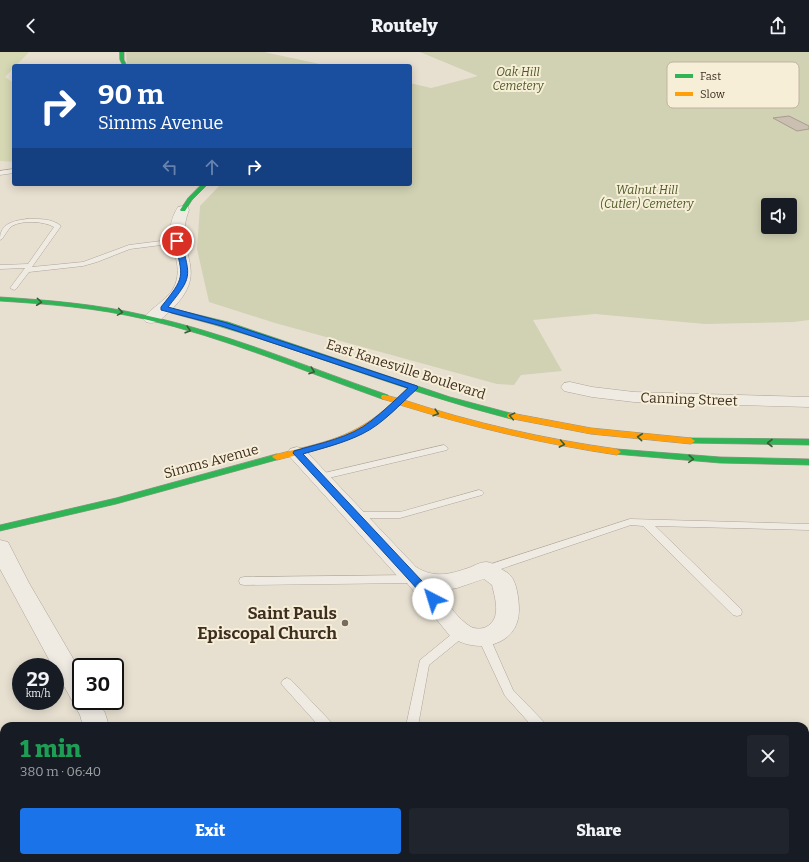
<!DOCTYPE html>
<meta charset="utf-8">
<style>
body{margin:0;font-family:Bitter,serif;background:#20242c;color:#f1f3f6;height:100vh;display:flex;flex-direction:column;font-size:15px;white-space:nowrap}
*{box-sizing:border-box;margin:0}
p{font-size:13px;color:#9ea1a6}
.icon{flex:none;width:22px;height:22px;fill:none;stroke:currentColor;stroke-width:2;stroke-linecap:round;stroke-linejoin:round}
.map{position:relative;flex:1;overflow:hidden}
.drawer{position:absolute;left:0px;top:670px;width:809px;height:140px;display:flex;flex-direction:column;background:#171b24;border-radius:12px 12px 0 0;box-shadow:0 2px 10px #0003}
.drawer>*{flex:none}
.hud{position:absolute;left:12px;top:12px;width:400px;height:122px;border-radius:4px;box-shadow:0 2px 10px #0003;background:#1a4fa0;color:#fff;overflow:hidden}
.buttons{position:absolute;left:761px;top:146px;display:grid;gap:8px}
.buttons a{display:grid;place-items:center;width:36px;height:36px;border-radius:4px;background:#171b24;box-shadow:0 2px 10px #0003;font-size:20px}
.speed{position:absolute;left:12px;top:606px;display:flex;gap:8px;font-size:20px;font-weight:700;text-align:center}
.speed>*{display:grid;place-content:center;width:52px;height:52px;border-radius:50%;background:#171b24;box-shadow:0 2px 10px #0003;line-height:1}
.speed small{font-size:10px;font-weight:400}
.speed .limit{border:2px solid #111;border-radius:6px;background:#fff;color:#111}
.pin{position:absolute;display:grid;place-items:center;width:34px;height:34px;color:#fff;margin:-17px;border:2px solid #fff;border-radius:50%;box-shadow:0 1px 4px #0007}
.me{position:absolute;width:44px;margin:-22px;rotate:320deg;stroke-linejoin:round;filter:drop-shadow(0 0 3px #0008)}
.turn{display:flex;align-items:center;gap:14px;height:84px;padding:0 20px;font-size:18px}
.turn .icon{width:52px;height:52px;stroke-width:2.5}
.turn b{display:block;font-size:28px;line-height:34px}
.lanes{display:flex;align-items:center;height:38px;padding:0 20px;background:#0003;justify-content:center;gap:20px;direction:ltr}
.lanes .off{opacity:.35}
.round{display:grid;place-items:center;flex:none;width:42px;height:42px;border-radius:4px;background:#20242c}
.summary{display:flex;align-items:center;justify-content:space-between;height:68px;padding:0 20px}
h1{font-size:24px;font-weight:800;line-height:30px;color:#1e9e55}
.primary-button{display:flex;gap:8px;margin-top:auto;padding:8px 20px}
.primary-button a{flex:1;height:46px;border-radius:4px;background:#1a73e8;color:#fff;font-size:16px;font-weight:800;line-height:46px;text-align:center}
.primary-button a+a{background:#20242c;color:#f1f3f6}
header{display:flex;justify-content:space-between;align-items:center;height:52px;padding:0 20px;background:#171b24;font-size:18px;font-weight:800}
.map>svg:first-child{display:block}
.green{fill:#d6d7b3}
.cemetery{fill:#d1d1b3;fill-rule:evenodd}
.building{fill:#cbbfb2;stroke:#a89c90}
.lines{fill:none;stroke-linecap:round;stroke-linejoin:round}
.lane-casing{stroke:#ada599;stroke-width:1}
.street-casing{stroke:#ada599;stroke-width:1}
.fast-casing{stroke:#9c958a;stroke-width:1}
.slow-casing{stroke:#9c958a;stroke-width:1}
.lane{fill:#efebe3;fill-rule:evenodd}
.street{fill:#efebe3;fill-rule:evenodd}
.fast{fill:#30b455;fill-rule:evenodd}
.slow{fill:#ff9f0a;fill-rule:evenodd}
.oneway{stroke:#385d33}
.route{fill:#1a73e8;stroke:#114b97}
.poi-dot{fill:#786c5e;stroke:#f7eed8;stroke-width:1.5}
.labels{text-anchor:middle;stroke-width:4;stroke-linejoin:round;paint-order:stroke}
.far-park-label{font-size:12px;font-style:italic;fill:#4d5a26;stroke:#f7eed8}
.street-label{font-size:14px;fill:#3d2e20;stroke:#f7eed8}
.near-poi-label{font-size:17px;font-weight:bold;fill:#3d2e20;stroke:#f7eed8;text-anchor:end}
.key{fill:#f7eed8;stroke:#bfb4a1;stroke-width:1}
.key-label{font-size:11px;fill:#3d2e20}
</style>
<header><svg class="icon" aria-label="back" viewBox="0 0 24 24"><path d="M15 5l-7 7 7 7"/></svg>Routely<svg class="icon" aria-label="share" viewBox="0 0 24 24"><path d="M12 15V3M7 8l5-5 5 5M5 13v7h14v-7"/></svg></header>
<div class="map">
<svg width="809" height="810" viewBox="0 0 809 810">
<rect width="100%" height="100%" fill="#e7e0d1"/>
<!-- green -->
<path class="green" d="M0 0H29L5 25 14 31V110L0 109Z"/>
<!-- cemetery -->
<g class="cemetery">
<path d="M126 0H264L329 14H127Z"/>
<path d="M420 0H809V268L793 270 705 272 595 262 533 268 562 319 521 323 514 333 497 332 275 271 209 250 197 197 200 154 221 132H410V31L431 36 478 24ZM768 153H790V175H768Z"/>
</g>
<!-- building -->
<path class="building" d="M789 64 809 74V77L797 79 773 66Z"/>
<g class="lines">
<defs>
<g id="lane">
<path d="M14 117V121L0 123V119Z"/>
<path d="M27 167C38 167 52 166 61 174L32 215 83 210 129 193 177 187 180 189 177 191 130 197 97 210 83 214 29 220 16 237 14 238 10 236 25 216 0 217V213L28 212 54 175C44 169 22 168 12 174 8 177 5 183 2 187L0 188C0 171 13 169 27 167Z"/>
<path d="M444 393 448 396 447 398 320 428 315 425 320 422Z"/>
<path d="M479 438 482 439 484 441 482 443 400 466H355L350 463 355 460H400Z"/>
<path d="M630 467 809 472V478L655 474 741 557 742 560 741 563 737 564 733 563 643 474 631 473 486 522 482 521 481 518 482 515Z"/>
<path d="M413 523 417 524 418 527 417 530 413 531 244 533 240 532 239 529 240 526 244 525Z"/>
<path d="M462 576 466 577 468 580 466 583 429 613 418 674H406L420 608 458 577Z"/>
<path d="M484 582 488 583 490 586 513 638 544 670 546 674H532L505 644 478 586 480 583Z"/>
<path d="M287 626 291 628 331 670 333 674H319L283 634 281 631 283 628Z"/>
<path d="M640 806H655L657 810H642Z"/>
</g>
<g id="street">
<path d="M183 154 188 155 189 158C171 204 216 217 167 262 160 268 155 273 146 270L143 267C152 254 169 248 175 233 186 206 158 185 178 155Z"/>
<path d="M570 330 592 335 634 340 809 345V355L634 350 592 345 564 339 561 335 564 331Z"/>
<path d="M297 395 304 397 416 515C435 527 451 522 471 515 475 513 481 510 486 510 491 510 496 514 499 516 503 518 507 520 510 523 517 530 519 548 519 558 519 595 475 603 450 584L407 531 400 527 290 405 288 401 290 397ZM484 527 492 533C495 546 502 567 486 575 482 577 476 577 471 575 458 567 447 551 438 539L457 536Z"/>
<path d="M0 488 8 490 29 531 81 620V649H98L105 661 109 674H83L80 663 55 618V615H53L0 517Z"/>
<path d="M26 806H58L56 810H24Z"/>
</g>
<g id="fast">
<path d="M120 0H124V8L127 14H123L120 8Z"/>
<path d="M202 132H208L192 148 185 159H181L180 158 188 146Z"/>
<path d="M0 245C48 248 97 252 144 263 228 281 307 315 388 343L389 345 385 347H382C303 319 226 286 144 267 97 256 48 252 0 249Z"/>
<path d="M171 257H174L228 270 450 345 514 362 515 364 511 367C396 338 286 290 171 261Z"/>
<path d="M691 386 809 387V393L688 391 687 389 688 387Z"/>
<path d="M617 397 720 405 809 407V413L720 411 614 402 613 400Z"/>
<path d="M277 402 280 403 282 405 280 407 116 452 0 479V473L116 446Z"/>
</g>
<g id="slow">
<path d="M411 333H414L418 335 404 348C474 371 545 387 617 397L621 400 617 403C543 392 471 375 400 353 361 390 328 395 277 408L272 405 274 403C323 390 354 387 393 350L382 347 381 345 382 343H385L397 346Z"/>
<path d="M511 361 591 376 691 386 695 389 691 392 591 382 508 366 507 364 508 362Z"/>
</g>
</defs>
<!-- lane casing -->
<use href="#lane" class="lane-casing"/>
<!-- street casing -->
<use href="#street" class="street-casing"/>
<!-- fast casing -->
<use href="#fast" class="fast-casing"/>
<!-- slow casing -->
<use href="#slow" class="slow-casing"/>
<!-- lane -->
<use href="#lane" class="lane"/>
<!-- street -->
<use href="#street" class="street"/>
<!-- fast -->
<use href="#fast" class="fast"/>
<!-- slow -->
<use href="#slow" class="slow"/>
</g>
<!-- one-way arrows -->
<defs><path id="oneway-chevron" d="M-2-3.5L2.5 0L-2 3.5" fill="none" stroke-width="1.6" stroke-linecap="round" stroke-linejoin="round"/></defs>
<g class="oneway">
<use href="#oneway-chevron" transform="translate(39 250) rotate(6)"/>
<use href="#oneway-chevron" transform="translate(120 260) rotate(9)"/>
<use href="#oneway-chevron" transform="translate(188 278) rotate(16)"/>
<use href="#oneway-chevron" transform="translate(312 319) rotate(19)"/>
<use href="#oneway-chevron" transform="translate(436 361) rotate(17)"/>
<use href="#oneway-chevron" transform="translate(512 364) rotate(-168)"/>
<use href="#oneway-chevron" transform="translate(640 385) rotate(-174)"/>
<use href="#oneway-chevron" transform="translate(770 391) rotate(180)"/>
<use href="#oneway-chevron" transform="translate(562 392) rotate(11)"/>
<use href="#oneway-chevron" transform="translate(691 407) rotate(4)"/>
</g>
<!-- route -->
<path class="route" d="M177 187 181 189C191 226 192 225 168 255L227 271 417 334 418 335 417 337C400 352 383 372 362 382 344 391 323 396 303 402L436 544 438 547 436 550H429L293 401 294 399C320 391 350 386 371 369 384 359 396 347 408 336L222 274 161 258V255C185 225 184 226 174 189Z"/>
<!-- markers -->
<circle class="poi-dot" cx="345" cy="571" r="4"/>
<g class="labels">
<!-- far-park labels -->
<g class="far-park-label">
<text x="518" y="24">Oak Hill<tspan x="518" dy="14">Cemetery</tspan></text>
<text x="647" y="142">Walnut Hill<tspan x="647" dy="14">(Cutler) Cemetery</tspan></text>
</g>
<!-- street labels -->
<g class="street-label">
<text transform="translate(406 317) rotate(18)" y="5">East Kanesville Boulevard</text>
<text transform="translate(689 347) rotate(2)" y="5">Canning Street</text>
<text transform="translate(211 409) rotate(-15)" y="5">Simms Avenue</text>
</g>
<!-- near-poi labels -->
<g class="near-poi-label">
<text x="337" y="567">Saint Pauls<tspan x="337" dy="20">Episcopal Church</tspan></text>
</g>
</g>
<!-- legend -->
<rect x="667" y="10" width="132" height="46" rx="6" class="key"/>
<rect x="675" y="22" width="18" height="4" fill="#30b455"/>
<rect x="675" y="40" width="18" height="4" fill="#ff9f0a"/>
<g class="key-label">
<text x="700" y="28">Fast</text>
<text x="700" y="46">Slow</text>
</g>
</svg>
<div class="buttons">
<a><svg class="icon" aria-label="sound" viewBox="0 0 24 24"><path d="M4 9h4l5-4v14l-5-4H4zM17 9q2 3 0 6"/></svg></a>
</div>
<div class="speed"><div>29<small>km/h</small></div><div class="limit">30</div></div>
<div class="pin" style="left:177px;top:189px;background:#d93025"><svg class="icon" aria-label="arrive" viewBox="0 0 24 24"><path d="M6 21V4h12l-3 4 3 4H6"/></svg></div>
<svg class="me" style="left:433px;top:547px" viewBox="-20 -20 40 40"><circle r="19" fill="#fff"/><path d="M0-13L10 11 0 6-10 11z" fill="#1a73e8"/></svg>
<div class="hud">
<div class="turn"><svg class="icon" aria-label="right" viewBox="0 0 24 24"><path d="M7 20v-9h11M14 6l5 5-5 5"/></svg><div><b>90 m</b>Simms Avenue</div></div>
<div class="lanes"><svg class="icon off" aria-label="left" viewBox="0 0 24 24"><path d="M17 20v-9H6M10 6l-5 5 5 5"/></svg><svg class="icon off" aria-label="ahead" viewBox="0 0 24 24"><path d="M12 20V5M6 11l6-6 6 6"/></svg><svg class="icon" aria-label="right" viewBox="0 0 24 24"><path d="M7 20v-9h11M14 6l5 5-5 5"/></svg></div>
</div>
<section class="drawer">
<div class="summary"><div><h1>1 min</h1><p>380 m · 06:40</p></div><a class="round"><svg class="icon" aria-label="close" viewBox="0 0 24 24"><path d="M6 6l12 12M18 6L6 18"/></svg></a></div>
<div class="primary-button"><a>Exit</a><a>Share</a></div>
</section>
</div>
